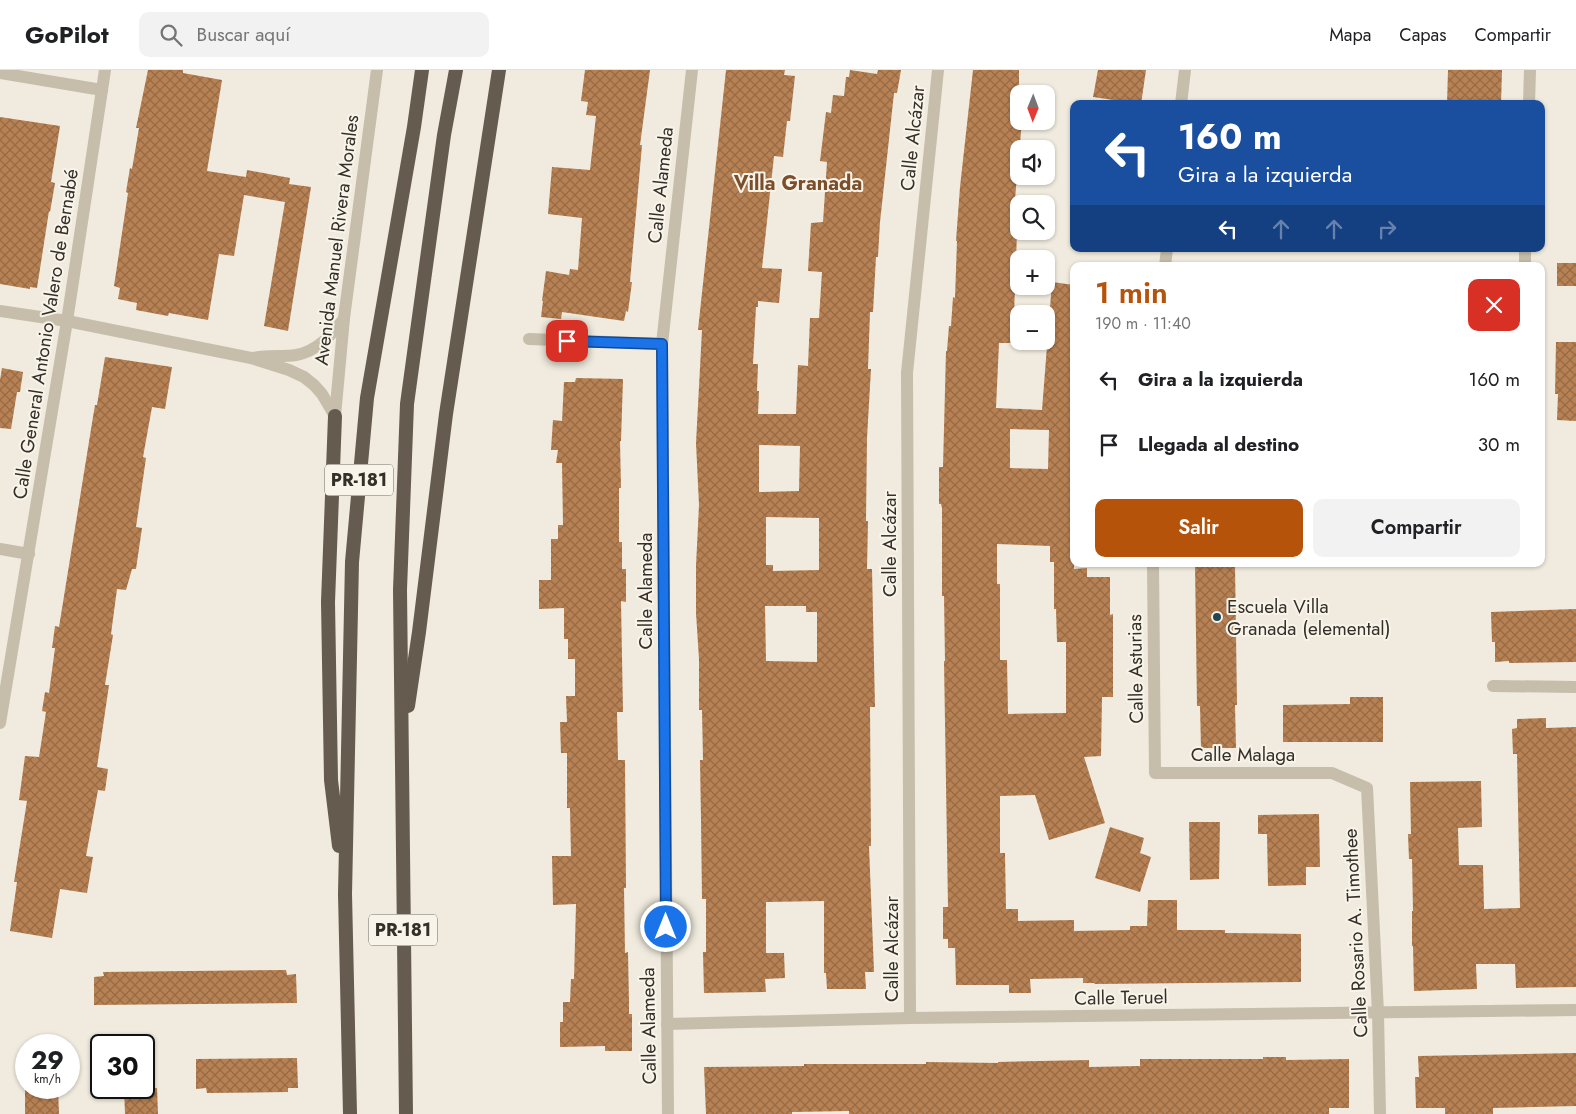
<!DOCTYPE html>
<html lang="es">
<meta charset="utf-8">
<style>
body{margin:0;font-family:Jost,sans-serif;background:#f2f2f2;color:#202124;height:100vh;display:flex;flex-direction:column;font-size:19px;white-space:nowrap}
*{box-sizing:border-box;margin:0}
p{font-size:16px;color:#757577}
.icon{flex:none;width:28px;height:28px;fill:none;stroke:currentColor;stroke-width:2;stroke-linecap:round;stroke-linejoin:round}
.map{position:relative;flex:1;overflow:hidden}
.details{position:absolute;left:1070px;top:192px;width:475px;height:305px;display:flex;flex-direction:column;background:#fff;border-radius:10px;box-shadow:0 1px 4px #0004}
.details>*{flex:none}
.banner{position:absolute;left:1070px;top:30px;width:475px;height:152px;border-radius:10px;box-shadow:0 1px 4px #0004;background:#1a4fa0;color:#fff;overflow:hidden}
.needle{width:32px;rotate:181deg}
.tools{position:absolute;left:1010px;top:15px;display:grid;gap:10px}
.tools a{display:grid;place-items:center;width:45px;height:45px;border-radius:10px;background:#fff;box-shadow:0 1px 4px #0004;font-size:25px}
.speed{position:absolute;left:15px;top:964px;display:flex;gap:10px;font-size:25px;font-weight:700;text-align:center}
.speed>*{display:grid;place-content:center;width:65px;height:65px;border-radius:50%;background:#fff;box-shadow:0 1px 4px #0004;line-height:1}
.speed small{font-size:12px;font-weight:400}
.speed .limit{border:2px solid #111;border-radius:8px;background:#fff;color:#111}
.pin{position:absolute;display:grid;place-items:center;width:42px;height:42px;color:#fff;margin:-21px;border-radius:10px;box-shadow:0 2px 8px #0006}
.me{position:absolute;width:55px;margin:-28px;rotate:0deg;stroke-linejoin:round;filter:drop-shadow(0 0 4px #0008)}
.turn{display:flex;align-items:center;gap:18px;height:105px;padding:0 25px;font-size:22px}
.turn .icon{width:65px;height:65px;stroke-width:2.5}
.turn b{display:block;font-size:35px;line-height:42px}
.lanes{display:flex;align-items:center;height:48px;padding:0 25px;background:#0003;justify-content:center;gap:25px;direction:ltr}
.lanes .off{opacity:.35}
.round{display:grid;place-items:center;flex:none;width:52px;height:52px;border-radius:10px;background:#f2f2f2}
.head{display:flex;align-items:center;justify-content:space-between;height:85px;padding:0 25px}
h1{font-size:30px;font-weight:600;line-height:38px;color:#b45309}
.action{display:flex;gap:10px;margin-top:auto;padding:10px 25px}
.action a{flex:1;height:58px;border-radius:10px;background:#b45309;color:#fff;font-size:20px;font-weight:600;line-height:58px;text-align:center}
.action a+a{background:#f2f2f2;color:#202124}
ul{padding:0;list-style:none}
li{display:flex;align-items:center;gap:15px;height:65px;padding:0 25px}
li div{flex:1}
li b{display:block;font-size:19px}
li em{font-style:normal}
header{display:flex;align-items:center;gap:30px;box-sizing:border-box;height:70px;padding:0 25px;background:#fff;border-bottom:1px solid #e0e0e0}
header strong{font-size:24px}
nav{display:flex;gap:28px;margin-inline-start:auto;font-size:18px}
.search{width:350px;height:45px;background:#f2f2f2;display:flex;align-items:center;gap:12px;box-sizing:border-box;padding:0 18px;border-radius:10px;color:#757577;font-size:19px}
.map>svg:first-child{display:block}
.building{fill:url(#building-cross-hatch);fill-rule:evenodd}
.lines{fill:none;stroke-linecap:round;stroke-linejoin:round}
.minor{stroke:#c6bdab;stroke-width:12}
.trunk{stroke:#655b4e;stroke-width:14}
.route-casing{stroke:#114b97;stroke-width:12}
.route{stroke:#1a73e8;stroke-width:9}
.poi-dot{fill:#234552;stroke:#f8f4ea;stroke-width:2}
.labels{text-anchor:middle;stroke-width:4;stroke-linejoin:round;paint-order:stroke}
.shield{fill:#f8f4ea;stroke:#706a63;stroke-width:1}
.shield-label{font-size:18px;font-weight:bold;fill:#352f29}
.street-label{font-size:19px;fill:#352f29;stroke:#f8f4ea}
.poi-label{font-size:19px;fill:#352f29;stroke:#f8f4ea;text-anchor:start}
.neighbourhood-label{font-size:20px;font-weight:bold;fill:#7b4f2b;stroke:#f8f4ea}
</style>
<header>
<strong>GoPilot</strong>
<div class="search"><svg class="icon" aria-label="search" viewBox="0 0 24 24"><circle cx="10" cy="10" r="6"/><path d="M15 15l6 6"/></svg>Buscar aquí</div>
<nav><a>Mapa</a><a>Capas</a><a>Compartir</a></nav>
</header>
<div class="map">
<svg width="1576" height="1044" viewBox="0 0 1576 1044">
<defs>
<pattern id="building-cross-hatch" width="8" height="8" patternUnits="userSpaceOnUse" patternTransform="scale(1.25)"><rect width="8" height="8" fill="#b88153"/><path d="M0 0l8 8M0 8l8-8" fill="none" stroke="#966a45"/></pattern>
</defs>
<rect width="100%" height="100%" fill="#f0ebde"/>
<!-- building -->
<g class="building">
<path d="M148 0H183V3L222 10 207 101 246 107 247 100 290 108 289 114 311 117 288 261 264 256 285 132 244 125 234 186 219 184 208 250 169 243 168 246 136 240 137 233 118 229 120 218 114 216 128 123 126 122 130 98 132 99 139 58H136Z"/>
<path d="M585 0H650L640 75H642L630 212H632L628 242 626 241 624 251 562 242 561 249 541 247 543 231H542L546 201 569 205 570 199 578 200 582 148 548 144 552 97 590 100 596 46 586 45 588 32 581 31Z"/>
<path d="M726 0H785L784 5 795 6 790 51H787L783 87 774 86 762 198 782 199 779 233 758 231V237H756L753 294H758L757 321H759L758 344H796L798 295 808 296 810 248H819L822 202 808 201 811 153 823 152 827 92 820 91 826 42 831 43 833 25 844 26 846 7H849L850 0 877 4 878 0H901L897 23H894L880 152 878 187H876L873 242H870L868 299H871L867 368 866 451H868L867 499H872L875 637H870L871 776H869L874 902H865L866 919H827L826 903H824V831L766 832V883H784L785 908 765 909 766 922 704 923 703 882H706V829H702L701 748 700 690H703L702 640H699V589L696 543V496L699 435 696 373 702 260H698ZM759 375 800 376 799 421 759 422ZM766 447 819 448V500L773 501V495H766ZM765 536H806V542H817V592L766 591Z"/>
<path d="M973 0H1019V51H1022L1012 162H1017L1013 273H999L996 338 1042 340 1052 212 1074 215V499L1087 498V507H1110V545L1113 544V627H1102L1101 686 1084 687 1105 753 1049 770 1035 725 1000 726V783H1005L1006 839H1018V851L1074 850V861L1130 860V856H1147L1148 830H1177V860H1225V863L1301 864V912L1095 914 1094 913H1083V908L1030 909 1031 923H1009V915H956L955 878H948V869H943V837H948L944 591H945L944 526H942V438L941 434H939V397H943L946 281H947L949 256H951L953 227 955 228 957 171H956L960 117ZM1010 359 1049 360 1048 399 1010 398ZM997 474 1050 476V492H1054V539H1056L1057 572H1066V643L1008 644 1007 590H1000V514H997Z"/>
<path d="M1098 0H1146L1141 34 1093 27Z"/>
<path d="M1448 0H1502L1501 34H1447Z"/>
<path d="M0 47 60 56 51 112 55 113 50 142 49 141 37 218 30 217V219L0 214Z"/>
<rect x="1557" y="193" width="19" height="23"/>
<path d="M1556 272H1576V351L1557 350 1558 324H1555Z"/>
<path d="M105 287 172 297 165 339 152 337 143 387 146 388 136 457 142 458 136 499H132L126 520 117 519 111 564 113 565 105 615H109L97 697 108 699 105 721 98 720 86 786 93 787 87 823 60 819 52 868 10 861 17 812H14L27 731 19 730 25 686 39 687 46 642 42 641 45 622 49 623 55 578H52L55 556 59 557 93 347 95 335H97Z"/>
<path d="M2 298 23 302 20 322H17L11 359 0 358V310Z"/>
<path d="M576 308 623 309 621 371H620L621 418H619V472H622V499H626V532L621 531 623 642H617L618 690H625L626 818H624L625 883 628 882 629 933V944H632V981H605V976L560 977V952H563V932H570L571 909H574L576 834 553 835 552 786H571L570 738H567V683H561L560 652H567L566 626H575V589H568V569H564V538L539 539V510H551V469H558V455H563L562 393H556L558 380H551L553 350 562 351 564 312H575Z"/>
<path d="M1195 494H1235L1237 635H1235L1236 678H1201L1200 636H1197Z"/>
<path d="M1576 539V592L1509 593V591L1495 592V572H1492L1491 542Z"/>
<path d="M1350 627H1383V672H1283V635L1350 634Z"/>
<path d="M1546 648V658L1576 657V917L1516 918 1515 894H1476L1477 919 1414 921 1413 876H1412V841H1413L1412 789H1409L1408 764H1411L1410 712 1481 711 1482 757 1458 758 1459 795H1483L1484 839 1520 838 1517 684H1513L1512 659 1517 658V649Z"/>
<path d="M1319 744 1320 797H1306V815L1268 816 1267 764H1258V745Z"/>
<path d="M1189 752H1220L1219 809 1190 810Z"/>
<path d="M1110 757 1144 768 1140 783 1151 787 1140 822 1095 808Z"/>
<path d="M286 900 287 905 296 904 297 933 94 935V907L104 906 103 902Z"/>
<path d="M1576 983V1036L1493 1038V1044H1445V1038H1416L1415 1007H1419L1418 986Z"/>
<path d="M1263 987H1286V990L1349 989V1038H1329V1044H849V1041L792 1042V1044H706L704 997 804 996V994H926V992L998 993V992L1089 990V997L1140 996V989H1263Z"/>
<path d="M297 988 298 1018H288V1022L207 1023 206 1018 196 1019V989Z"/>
<path d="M25 1018H58L59 1044H25Z"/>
<path d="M124 1018H157L158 1044H125Z"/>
</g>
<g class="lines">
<!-- minor -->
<g class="minor">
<path d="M0 3 102 20"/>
<path d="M1181 34 1185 0"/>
<path d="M1529 34 1530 0"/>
<path d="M1165 196 1167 179"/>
<path d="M1525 196V179"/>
<path d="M0 241 67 251 251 288 289 300 304 307 314 315 322 324 335 346"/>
<path d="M529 269 662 274"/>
<path d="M253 288C268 285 282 287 296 285 318 281 331 265 344 249"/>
<path d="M335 346 344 248 377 0"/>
<path d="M0 479 29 484"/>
<path d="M1153 494 1155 703H1332L1367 718 1378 943 1380 1044"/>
<path d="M1493 616 1576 617"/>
<path d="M0 653 67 251 105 0"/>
<path d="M910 948 907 303 938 0"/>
<path d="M667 954 910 948 1576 940"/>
<path d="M668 1044 662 274 692 0"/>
</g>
<!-- trunk -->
<g class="trunk">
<path d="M335 346 328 532 331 710 339 776"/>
<path d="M408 636 419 562 446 344 499 0"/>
<path d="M350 1044 345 824 352 492 367 328 414 57 422 0"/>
<path d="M406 1044 400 520 407 334 444 65 456 0"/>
</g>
</g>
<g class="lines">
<defs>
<path id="route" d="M567 271 662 274 666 857"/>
</defs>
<!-- route casing -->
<use href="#route" class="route-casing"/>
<!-- route -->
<use href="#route" class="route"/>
</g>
<!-- markers -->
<circle class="poi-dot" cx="1217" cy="547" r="5"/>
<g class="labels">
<!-- shield labels -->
<g class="shield">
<rect x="325" y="394.5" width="68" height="31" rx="4"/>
<rect x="369" y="844.5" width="68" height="31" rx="4"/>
</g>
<g class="shield-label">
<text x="359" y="416">PR-181</text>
<text x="403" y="866">PR-181</text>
</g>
<!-- street labels -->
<g class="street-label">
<text transform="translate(912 68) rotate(-84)" y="7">Calle Alcázar</text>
<text transform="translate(660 115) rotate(-84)" y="7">Calle Alameda</text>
<text transform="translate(336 170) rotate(-83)" y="7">Avenida Manuel Rivera Morales</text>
<text transform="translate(45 264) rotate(-81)" y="7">Calle General Antonio Valero de Bernabé</text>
<text transform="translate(889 474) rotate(-90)" y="7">Calle Alcázar</text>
<text transform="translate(645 521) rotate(-90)" y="7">Calle Alameda</text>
<text transform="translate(1135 599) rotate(-91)" y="7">Calle Asturias</text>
<text x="1243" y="691">Calle Malaga</text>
<text transform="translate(1355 863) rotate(-93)" y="7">Calle Rosario A. Timothee</text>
<text transform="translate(891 879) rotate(-90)" y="7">Calle Alcázar</text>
<text transform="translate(1121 927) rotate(-1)" y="7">Calle Teruel</text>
<text transform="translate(648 956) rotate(-91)" y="7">Calle Alameda</text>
</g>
<!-- poi labels -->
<g class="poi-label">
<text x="1227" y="543">Escuela Villa<tspan x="1227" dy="22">Granada (elemental)</tspan></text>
</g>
<!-- neighbourhood labels -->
<g class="neighbourhood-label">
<text x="798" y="120">Villa Granada</text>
</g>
</g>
</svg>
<div class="tools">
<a><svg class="needle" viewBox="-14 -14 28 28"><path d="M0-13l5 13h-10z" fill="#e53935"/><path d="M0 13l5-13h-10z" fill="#757577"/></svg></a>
<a><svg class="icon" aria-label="sound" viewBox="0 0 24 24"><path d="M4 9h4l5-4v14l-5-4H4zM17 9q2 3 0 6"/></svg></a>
<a><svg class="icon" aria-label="search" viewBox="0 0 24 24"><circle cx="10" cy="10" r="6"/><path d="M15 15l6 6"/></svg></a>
<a>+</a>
<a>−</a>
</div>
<div class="speed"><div>29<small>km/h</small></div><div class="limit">30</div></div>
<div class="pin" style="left:567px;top:271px;background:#d93025"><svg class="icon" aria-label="arrive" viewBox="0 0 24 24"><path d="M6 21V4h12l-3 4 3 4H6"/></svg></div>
<svg class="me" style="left:666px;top:857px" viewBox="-20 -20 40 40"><circle r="17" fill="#1a73e8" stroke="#fff" stroke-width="3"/><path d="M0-11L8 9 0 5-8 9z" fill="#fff"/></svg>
<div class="banner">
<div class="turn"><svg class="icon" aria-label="left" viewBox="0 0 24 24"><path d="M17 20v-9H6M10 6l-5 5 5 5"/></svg><div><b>160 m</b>Gira a la izquierda</div></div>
<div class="lanes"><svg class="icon" aria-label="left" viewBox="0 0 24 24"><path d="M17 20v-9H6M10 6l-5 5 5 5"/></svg><svg class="icon off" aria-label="ahead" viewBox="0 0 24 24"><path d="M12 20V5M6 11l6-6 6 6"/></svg><svg class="icon off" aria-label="ahead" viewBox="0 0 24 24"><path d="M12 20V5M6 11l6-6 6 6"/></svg><svg class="icon off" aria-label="right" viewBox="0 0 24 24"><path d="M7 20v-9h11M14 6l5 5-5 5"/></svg></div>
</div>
<section class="details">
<div class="head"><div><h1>1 min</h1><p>190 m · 11:40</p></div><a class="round" style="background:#d93025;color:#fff"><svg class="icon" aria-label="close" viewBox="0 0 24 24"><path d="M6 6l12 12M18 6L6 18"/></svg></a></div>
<ul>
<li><svg class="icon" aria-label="left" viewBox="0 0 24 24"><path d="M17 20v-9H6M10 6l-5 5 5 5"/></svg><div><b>Gira a la izquierda</b></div><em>160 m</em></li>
<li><svg class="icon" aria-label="arrive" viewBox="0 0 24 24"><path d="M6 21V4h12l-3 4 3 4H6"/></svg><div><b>Llegada al destino</b></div><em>30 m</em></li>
</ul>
<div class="action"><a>Salir</a><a>Compartir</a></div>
</section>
</div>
